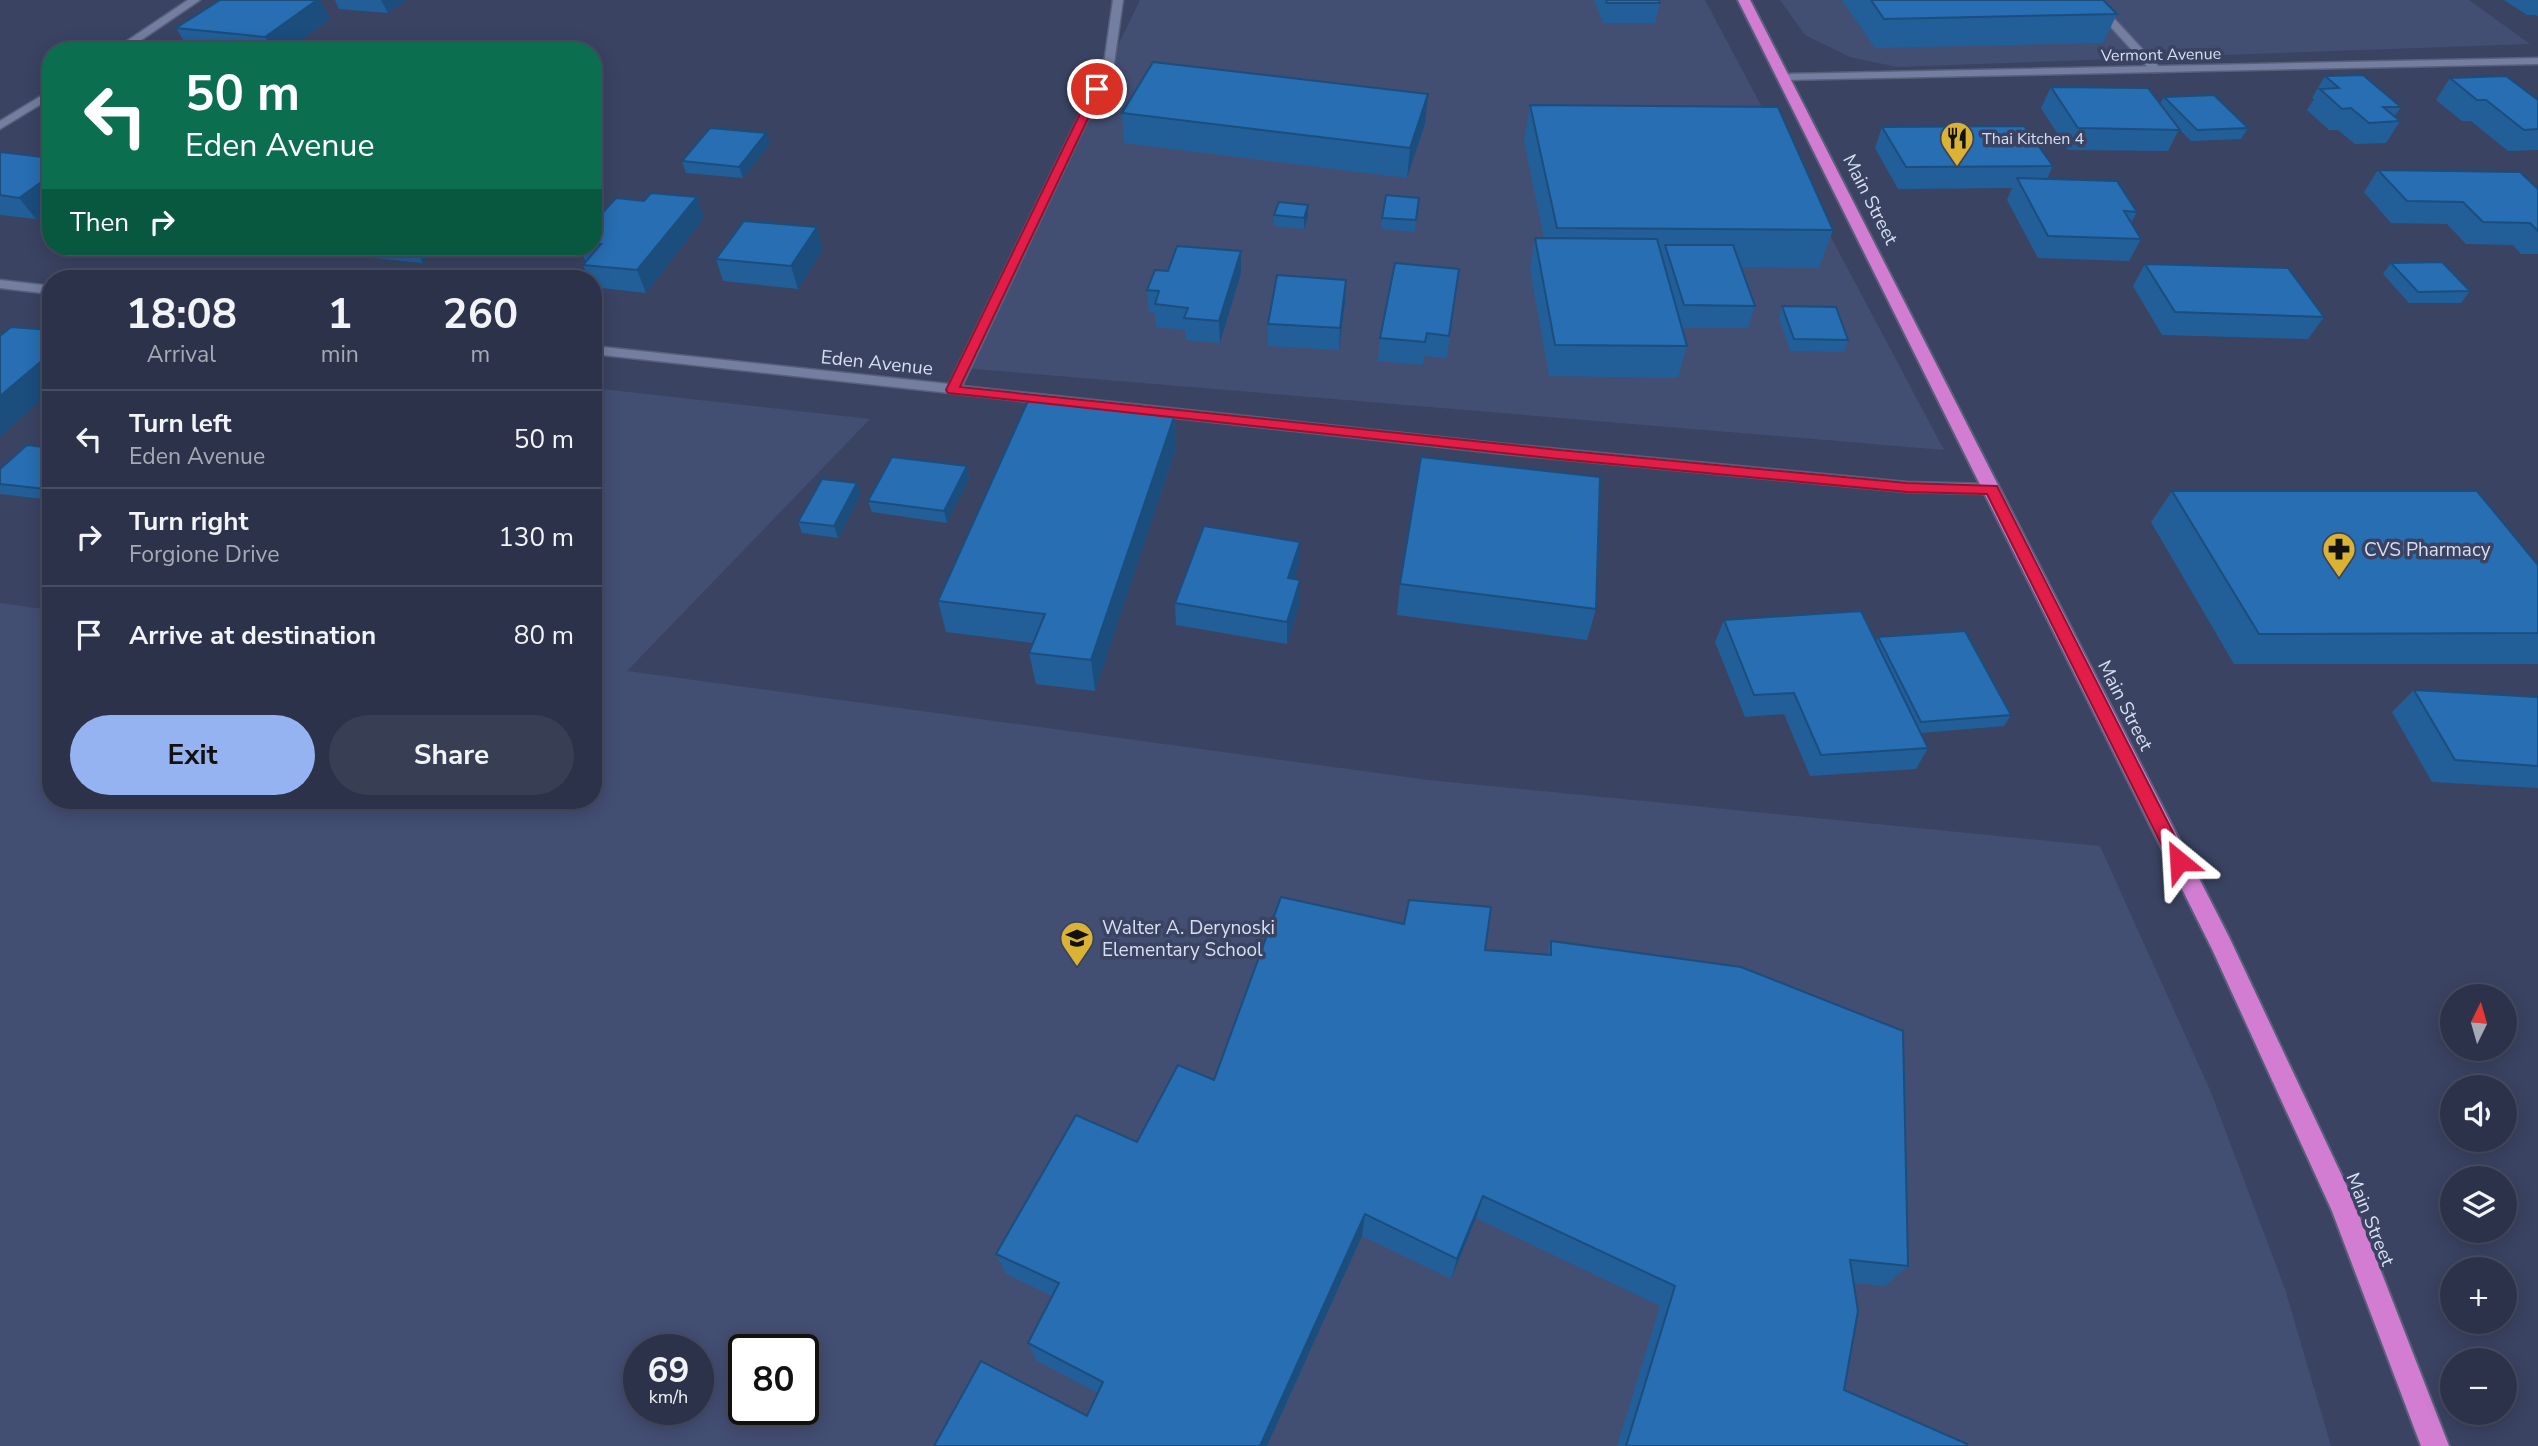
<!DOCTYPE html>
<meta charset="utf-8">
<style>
body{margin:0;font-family:"Nunito Sans",sans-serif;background:#383e54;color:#f1f3f6;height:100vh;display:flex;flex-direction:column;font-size:26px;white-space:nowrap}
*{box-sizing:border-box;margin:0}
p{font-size:23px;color:#a6aab5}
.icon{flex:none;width:38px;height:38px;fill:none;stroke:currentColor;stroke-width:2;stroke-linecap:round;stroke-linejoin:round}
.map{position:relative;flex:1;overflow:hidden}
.panel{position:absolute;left:42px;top:270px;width:560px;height:539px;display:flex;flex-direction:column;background:#2c324a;border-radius:28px;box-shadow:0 4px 18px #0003,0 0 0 2px #484d62}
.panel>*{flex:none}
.banner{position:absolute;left:42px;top:42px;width:560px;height:214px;border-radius:28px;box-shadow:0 4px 18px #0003,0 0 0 2px #484d62;background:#0b6e4f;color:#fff;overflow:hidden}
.needle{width:46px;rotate:5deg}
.fabs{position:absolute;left:2440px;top:984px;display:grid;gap:14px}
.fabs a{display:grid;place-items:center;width:77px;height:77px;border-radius:50%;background:#2c324a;box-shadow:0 4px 18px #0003,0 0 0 2px #484d62;font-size:35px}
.speed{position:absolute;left:623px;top:1334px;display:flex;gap:14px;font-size:35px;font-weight:700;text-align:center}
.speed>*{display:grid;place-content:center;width:91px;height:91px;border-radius:50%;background:#2c324a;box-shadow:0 4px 18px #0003,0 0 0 2px #484d62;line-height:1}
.speed small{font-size:18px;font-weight:400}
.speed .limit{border:4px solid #111;border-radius:10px;background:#fff;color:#111}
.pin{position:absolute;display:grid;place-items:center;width:60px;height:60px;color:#fff;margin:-30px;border:4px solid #fff;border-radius:50%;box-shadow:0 2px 7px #0007}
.me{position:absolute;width:77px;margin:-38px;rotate:333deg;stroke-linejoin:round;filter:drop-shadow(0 0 5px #0008)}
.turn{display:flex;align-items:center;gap:24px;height:147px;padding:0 28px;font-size:32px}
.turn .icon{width:91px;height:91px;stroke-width:2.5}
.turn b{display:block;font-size:49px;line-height:60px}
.then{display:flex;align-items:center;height:66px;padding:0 28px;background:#0003;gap:14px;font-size:26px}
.eta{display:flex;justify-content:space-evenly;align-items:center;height:119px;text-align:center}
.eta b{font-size:42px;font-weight:700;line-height:49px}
.action{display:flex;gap:14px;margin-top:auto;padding:14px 28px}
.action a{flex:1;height:80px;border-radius:42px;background:#95b2f1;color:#111;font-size:28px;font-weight:700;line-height:80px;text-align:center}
.action a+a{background:#383e54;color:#f1f3f6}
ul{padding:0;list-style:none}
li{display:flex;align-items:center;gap:21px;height:98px;padding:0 28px;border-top:2px solid #484d62}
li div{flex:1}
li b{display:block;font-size:26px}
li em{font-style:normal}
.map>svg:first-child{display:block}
.built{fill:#434e73;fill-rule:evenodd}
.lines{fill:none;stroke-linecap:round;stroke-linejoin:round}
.service-casing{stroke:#585f7a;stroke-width:3}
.minor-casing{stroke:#585f7a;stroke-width:3}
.trunk-casing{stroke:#585f7a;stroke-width:4}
.service{fill:#737ea0;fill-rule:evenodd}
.minor{fill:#737ea0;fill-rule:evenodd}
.trunk{fill:#d27dd2;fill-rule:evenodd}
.wall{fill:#225f99}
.shaded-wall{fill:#1b4d7d}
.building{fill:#276eb2;stroke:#1b4d7d;stroke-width:2}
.route{fill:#e11d48;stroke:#92132f;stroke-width:2}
.labels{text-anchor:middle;stroke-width:7;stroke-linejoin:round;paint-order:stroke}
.far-street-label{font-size:16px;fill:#d8def2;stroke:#3a4362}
.far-poi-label{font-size:16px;fill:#d8def2;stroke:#3a4362;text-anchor:start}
.street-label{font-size:19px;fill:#d8def2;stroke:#3a4362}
.poi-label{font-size:19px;fill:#d8def2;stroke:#3a4362;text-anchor:start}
</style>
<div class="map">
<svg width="2538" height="1446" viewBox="0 0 2538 1446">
<rect width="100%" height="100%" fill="#3a4362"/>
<!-- built -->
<g class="built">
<path d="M1140 0H1705L1944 450 963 368Z"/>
<path d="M1780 0H2469L2530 44 1897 67 1850 57 1805 35Z"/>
<path d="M593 388 870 419 627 671 1429 780 2100 846 2210 1090 2285 1289 2331 1446H0V603L51 610V800H593ZM639 1349H698V1409H639ZM744 1349H803V1409H744Z"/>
</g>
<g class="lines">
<defs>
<path id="service" d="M2086 0H2097L2160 68V72H2152Z"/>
<g id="minor">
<path d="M188 0H200L125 51H112Z"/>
<path d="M1113 0H1123L1114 64 962 386 1505 444 1907 482 1992 484 2000 489 1992 494 1907 492 1505 454 593 354V346L949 384 1104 64Z"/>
<path d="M2538 58V64L1785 80 1780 77 1785 74Z"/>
<path d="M51 90V98L0 129V121Z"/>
<path d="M0 280 51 286V294L0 288Z"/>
</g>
<path id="trunk" d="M1738 0H1750L2229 937 2352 1197 2449 1446H2421L2332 1211 2212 949Z"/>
</defs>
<!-- service casing -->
<use href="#service" class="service-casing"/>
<!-- minor casing -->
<use href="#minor" class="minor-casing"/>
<!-- trunk casing -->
<use href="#trunk" class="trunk-casing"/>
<!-- service -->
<use href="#service" class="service"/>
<!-- minor -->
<use href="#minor" class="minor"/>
<!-- trunk -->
<use href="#trunk" class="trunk"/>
</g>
<!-- wall -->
<g class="wall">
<path d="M220 0H320L330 19 286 51H143L187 46 176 28Z"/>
<path d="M335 0H406L388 13 339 9Z"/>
<path d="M1594 0H1659L1660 3 1655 23H1603Z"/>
<path d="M1842 0H2103L2117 14 2103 43 1875 48Z"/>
<path d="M2504 0H2538V16L2536 15H2527Z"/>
<path d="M2325 76 2401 107 2394 117 2400 121 2386 143 2355 144 2338 130H2329L2307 110 2314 99 2312 98Z"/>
<path d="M2450 78 2538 100V150L2508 151 2471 121H2462L2436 100Z"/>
<path d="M2051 87 2160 104 2164 97 2248 128 2241 139 2191 141 2179 129 2168 151 2068 150 2041 108Z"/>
<path d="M1530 105 1833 230 1819 268 1741 267 1755 306 1748 328H1682L1687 346 1678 378 1549 376 1530 269 1535 238H1544L1524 142Z"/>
<path d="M1122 113 1425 124 1407 178 1124 143Z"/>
<path d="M1882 127 2053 166 2047 179 2137 212 2131 223 2141 239 2129 261 2038 258 2007 200 2012 188 1898 189 1875 148Z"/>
<path d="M770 144 743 178 686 173 682 161Z"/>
<path d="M0 152 51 158V208L36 219 0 215Z"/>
<path d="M2378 170 2538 189V254H2521L2513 245 2466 244 2447 224 2391 223 2364 192Z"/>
<path d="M1419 198 1415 232 1382 229V218Z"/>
<path d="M1308 205V217L1304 229 1274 226V215Z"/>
<path d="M704 218 646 293 593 287V278H589L583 265 586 262 579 247H593V223Z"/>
<path d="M348 247H439L423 263 353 256Z"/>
<path d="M823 249 798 289 723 281 716 259Z"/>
<path d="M1241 251V273L1220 343 1186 340 1185 330 1156 327 1155 313 1149 312 1147 290 1168 271Z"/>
<path d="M2391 263 2470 291 2461 303H2409L2383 274Z"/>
<path d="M2145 264 2324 317 2308 339 2162 335 2133 286Z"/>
<path d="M1459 269 1447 358 1424 356 1423 365 1378 361 1380 338Z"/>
<path d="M1346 280 1345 302 1339 350 1268 346V324Z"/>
<path d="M1782 306 1848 340 1844 352 1790 351 1779 318Z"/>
<path d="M1174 417 1176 448 1095 691 1036 684 1029 653 1033 643 946 632 938 601Z"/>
<path d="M51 448V500L0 494V469Z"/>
<path d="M967 466 969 478 947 523 872 512 868 501Z"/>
<path d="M2172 491 2538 565V664H2234L2151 522Z"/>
<path d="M861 494 838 538 802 533 798 522Z"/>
<path d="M1299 564 1294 579 1300 580V602L1287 644 1176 625 1175 603Z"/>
<path d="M1400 584 1596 609 1587 640 1397 615Z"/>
<path d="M1724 620 1876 641 1878 637 2011 715 2004 726 1921 733 1928 748 1916 769 1810 776 1784 714 1745 717 1715 642Z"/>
<path d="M2414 690 2538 697V788L2432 782 2392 712Z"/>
<path d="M1551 941 1908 1266 1885 1286 1854 1283 1844 1390 1967 1446H1617L1660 1306 1476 1218 1451 1279 1362 1236 1267 1446H934L1087 1416 1098 1393 1037 1361 1028 1343 1052 1296 1006 1274 996 1254 1214 1080 1485 950 1547 954Z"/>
</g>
<!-- shaded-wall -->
<g class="shaded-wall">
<path d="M317 0H320L330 19 286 51H273L265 37Z"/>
<path d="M381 0H406L388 13Z"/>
<path d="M1428 94 1425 124 1407 178 1410 148Z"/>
<path d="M766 133 770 144 743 178 739 167Z"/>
<path d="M51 175V208L36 219 19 198Z"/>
<path d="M697 197 704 218 646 293 637 270Z"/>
<path d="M1308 205V217L1304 229V218Z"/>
<path d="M817 227 823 249 798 289 791 266Z"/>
<path d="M414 247H439L423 263Z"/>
<path d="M1241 251V273L1220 343 1219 321Z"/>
<path d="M1346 280 1345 302 1339 350 1340 328Z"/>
<path d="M51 353V391L0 437V396Z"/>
<path d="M1174 417 1176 448 1095 691 1091 660Z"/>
<path d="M967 466 969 478 947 523 944 511Z"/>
<path d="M857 483 861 494 838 538 834 526Z"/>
<path d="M51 484V495L46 489Z"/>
<path d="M1300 542 1299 564 1288 600V578Z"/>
<path d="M1300 580V602L1287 644V622Z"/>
<path d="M1483 1196 1476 1218 1451 1279 1457 1259Z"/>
<path d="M1365 1214 1362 1236 1267 1446H1260Z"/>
</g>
<!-- building -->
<g class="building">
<path d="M220 0H317L265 37 176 28Z"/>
<path d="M1606 0H1659L1660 3H1607Z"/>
<path d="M1871 0H2103L2117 14 1884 19Z"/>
<path d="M155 43 241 51H143Z"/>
<path d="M1153 62 1428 94 1410 148 1122 113Z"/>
<path d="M2363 75 2401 107H2383L2400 121 2369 123 2351 108 2342 109 2320 89 2339 88 2325 76Z"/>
<path d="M2506 76 2538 100V129L2524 130 2486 100H2477L2450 78Z"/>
<path d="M2051 87 2148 88 2180 130 2078 128Z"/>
<path d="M2214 95 2248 128 2197 130 2164 97Z"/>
<path d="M1530 105 1778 107 1833 230 1557 228Z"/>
<path d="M2024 126 2053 166 1906 167 1882 127Z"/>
<path d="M710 128 766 133 739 167 682 161Z"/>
<path d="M0 152 51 158V175L19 198 0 195Z"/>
<path d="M2378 170 2520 172 2538 189V231L2530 223 2483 222 2463 202 2407 201Z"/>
<path d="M2017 178 2117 181 2137 212 2124 211 2141 239 2048 236Z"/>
<path d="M651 193 697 197 637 270 583 265 601 244H593V223L616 198 644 201Z"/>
<path d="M1386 195 1419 198 1416 220 1382 218Z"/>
<path d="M1279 202 1308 205 1304 218 1274 215Z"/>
<path d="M744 221 817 227 791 266 716 259Z"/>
<path d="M1535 238 1657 239 1687 346 1555 345Z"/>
<path d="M1665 245H1733L1755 306 1684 305Z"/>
<path d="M1177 246 1241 251 1219 321 1184 318 1188 308 1155 304 1159 291 1147 290 1155 270 1168 271Z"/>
<path d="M2442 262 2470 291 2418 292 2391 263Z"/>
<path d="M1395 263 1459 269 1449 336 1427 333 1425 342 1380 338Z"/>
<path d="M2145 264 2288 268 2324 317 2175 312Z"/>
<path d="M1277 275 1346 280 1340 328 1268 324Z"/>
<path d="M1782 306 1836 307 1848 340 1794 339Z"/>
<path d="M11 327 51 330V353L0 396V336Z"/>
<path d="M1028 401 1174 417 1091 660 1029 653 1045 614 938 601Z"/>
<path d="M27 445 51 448V484L46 489 0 484V469Z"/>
<path d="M892 457 967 466 944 511 868 501Z"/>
<path d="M1421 457 1600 477 1596 609 1400 584Z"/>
<path d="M822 479 857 483 834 526 798 522Z"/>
<path d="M2172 491H2477L2538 565V633L2259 634Z"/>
<path d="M1204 526 1300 542 1288 578 1300 580 1287 622 1175 603Z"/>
<path d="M1861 611 1928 748 1821 755 1794 693 1754 695 1724 620Z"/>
<path d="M1965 631 2011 715 1921 722 1878 637Z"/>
<path d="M2414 690 2538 697V766L2455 760Z"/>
<path d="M1281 897 1404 924 1409 900 1491 907 1485 950 1551 955V941L1741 967 1903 1031 1908 1266 1850 1260 1858 1311 1844 1390 1967 1444V1446H1626L1675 1286 1483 1196 1457 1259 1365 1214 1260 1446H934L981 1361 1087 1416 1103 1382 1028 1343 1059 1283 996 1254 1076 1115 1137 1142 1178 1065 1214 1080Z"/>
</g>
<!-- route -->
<path class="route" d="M1097 86 1102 89 960 387 1559 450 1907 483 1997 486 2185 856 2187 861 2185 866H2172L1987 494 1907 492 1559 459 948 393 946 390 1092 89Z"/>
<!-- icons -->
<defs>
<symbol id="restaurant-pin" viewBox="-11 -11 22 30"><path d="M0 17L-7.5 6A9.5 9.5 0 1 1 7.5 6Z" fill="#dab333" stroke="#3a4362"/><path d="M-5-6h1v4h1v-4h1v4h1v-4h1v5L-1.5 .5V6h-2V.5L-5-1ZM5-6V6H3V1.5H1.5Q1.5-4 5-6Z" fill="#111"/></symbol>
<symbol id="pharmacy-pin" viewBox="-11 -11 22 30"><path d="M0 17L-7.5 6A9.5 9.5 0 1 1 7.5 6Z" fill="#dab333" stroke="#3a4362"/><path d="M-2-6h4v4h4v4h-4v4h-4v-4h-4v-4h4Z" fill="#111"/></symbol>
<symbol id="school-pin" viewBox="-11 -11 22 30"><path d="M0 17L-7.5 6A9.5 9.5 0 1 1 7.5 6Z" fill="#dab333" stroke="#3a4362"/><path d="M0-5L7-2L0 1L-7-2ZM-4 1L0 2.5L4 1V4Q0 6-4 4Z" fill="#111"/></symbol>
</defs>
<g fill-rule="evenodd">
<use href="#restaurant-pin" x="1938" y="119" width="38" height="52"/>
<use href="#pharmacy-pin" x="2320" y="530" width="38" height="52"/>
<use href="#school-pin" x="1058" y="919" width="38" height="52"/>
</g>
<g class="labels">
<!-- far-street labels -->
<g class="far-street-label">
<text transform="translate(2161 54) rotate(-1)" y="6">Vermont Avenue</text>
</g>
<!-- far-poi labels -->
<g class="far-poi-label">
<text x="1982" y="144">Thai Kitchen 4</text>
</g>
<!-- street labels -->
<g class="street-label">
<text transform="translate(1871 199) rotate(63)" y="7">Main Street</text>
<text transform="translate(877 362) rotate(6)" y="7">Eden Avenue</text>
<text transform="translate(2126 705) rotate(63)" y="7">Main Street</text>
<text transform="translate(2371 1219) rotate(68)" y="7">Main Street</text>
</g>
<!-- poi labels -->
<g class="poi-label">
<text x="2364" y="556">CVS Pharmacy</text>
<text x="1102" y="934">Walter A. Derynoski<tspan x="1102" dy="22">Elementary School</tspan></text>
</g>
</g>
</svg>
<div class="fabs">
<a><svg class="needle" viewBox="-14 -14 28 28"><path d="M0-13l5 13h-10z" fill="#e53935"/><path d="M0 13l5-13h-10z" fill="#a6aab5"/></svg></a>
<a><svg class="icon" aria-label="sound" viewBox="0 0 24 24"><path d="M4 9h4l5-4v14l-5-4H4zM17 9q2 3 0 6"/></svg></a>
<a><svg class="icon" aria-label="layers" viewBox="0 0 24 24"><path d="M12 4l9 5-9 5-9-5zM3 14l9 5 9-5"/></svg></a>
<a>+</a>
<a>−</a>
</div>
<div class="speed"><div>69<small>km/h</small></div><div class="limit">80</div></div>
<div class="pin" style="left:1097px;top:89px;background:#d93025"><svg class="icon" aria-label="arrive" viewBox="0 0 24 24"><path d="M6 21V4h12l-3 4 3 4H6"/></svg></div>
<svg class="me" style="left:2179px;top:861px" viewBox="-20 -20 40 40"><path d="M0-17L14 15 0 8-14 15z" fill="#e11d48" stroke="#fff" stroke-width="4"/></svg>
<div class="banner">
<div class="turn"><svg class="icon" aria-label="left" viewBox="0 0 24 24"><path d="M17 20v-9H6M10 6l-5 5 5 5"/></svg><div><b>50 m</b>Eden Avenue</div></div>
<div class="then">Then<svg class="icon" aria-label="right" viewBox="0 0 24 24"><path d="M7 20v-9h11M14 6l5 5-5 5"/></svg></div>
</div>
<section class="panel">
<div class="eta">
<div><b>18:08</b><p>Arrival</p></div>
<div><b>1</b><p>min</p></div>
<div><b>260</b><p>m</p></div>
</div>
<ul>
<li><svg class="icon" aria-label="left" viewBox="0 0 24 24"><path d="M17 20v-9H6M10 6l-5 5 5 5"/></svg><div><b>Turn left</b><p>Eden Avenue</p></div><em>50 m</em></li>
<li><svg class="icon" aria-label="right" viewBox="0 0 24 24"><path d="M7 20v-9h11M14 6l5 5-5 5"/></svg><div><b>Turn right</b><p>Forgione Drive</p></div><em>130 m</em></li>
<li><svg class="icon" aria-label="arrive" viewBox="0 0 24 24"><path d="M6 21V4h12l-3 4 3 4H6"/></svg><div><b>Arrive at destination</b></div><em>80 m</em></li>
</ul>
<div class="action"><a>Exit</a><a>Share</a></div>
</section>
</div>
